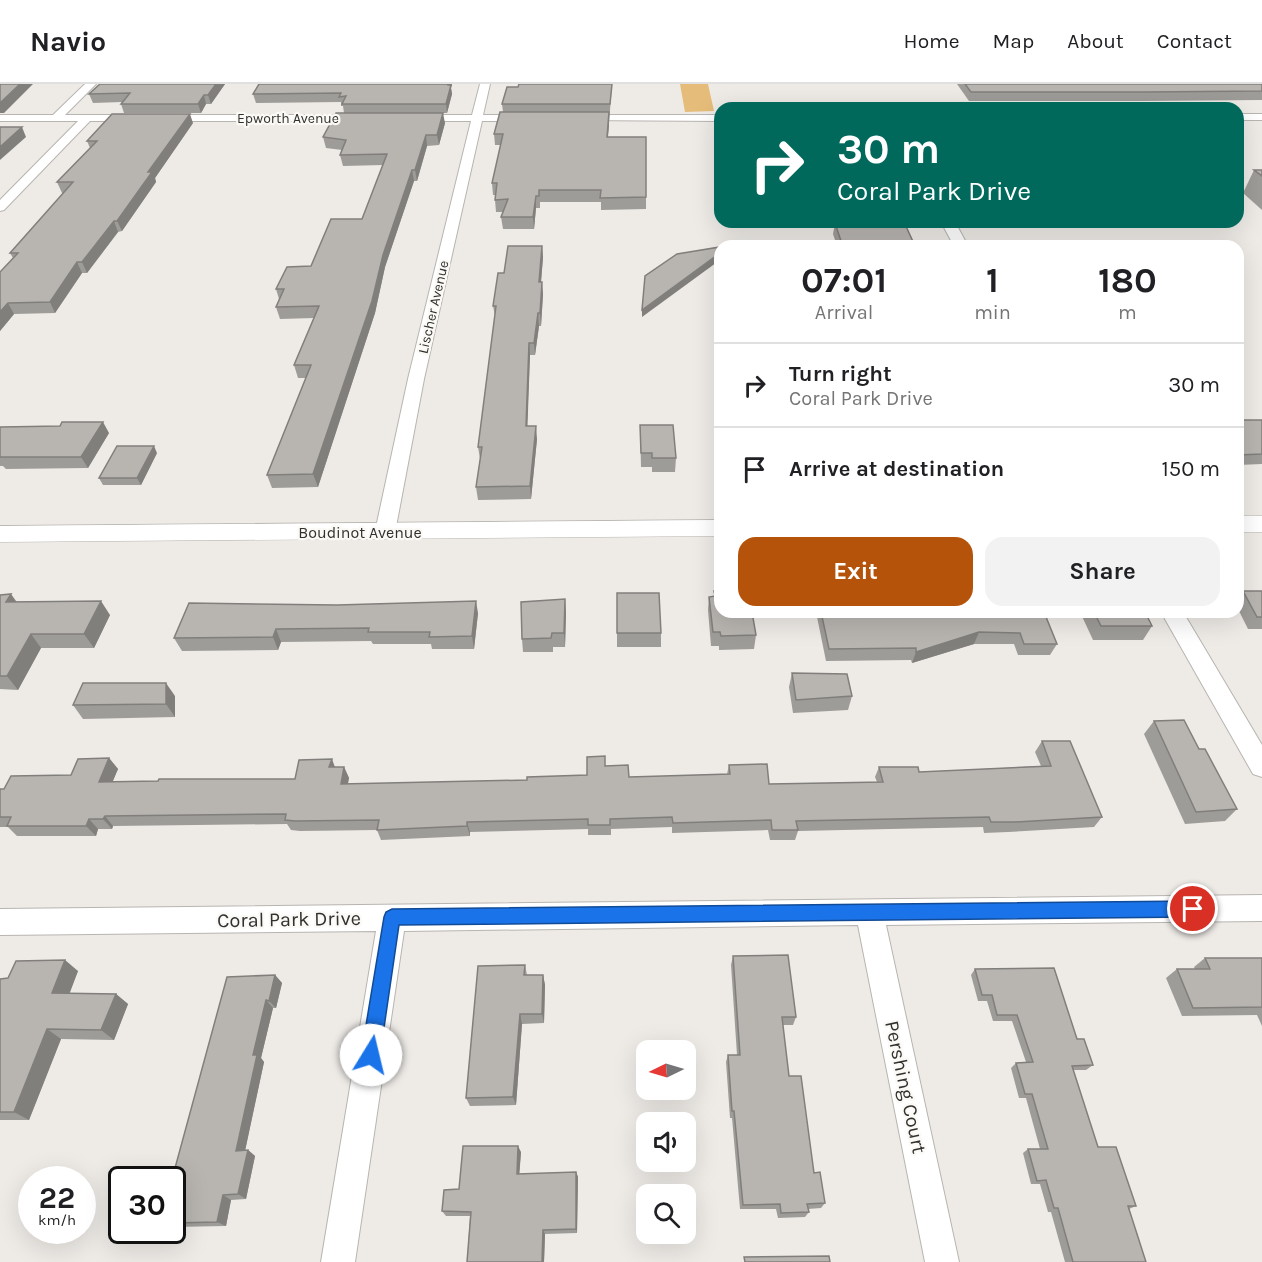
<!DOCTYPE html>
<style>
body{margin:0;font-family:Karla,sans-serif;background:#f2f2f2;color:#202124;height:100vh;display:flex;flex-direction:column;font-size:22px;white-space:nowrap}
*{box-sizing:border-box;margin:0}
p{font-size:20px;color:#757577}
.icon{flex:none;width:33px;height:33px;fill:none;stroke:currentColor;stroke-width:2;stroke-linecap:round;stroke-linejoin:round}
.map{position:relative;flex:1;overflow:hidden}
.drawer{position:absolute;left:714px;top:156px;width:530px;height:378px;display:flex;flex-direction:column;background:#fff;border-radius:18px;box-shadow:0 6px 24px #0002}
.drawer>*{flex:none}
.banner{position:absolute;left:714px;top:18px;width:530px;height:126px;border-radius:18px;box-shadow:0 6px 24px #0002;background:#00695c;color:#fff;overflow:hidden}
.needle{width:39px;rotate:265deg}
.fabs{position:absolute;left:636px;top:956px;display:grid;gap:12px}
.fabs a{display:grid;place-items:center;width:60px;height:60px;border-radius:12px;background:#fff;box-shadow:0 6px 24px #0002;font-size:30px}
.speed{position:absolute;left:18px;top:1082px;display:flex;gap:12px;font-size:30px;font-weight:700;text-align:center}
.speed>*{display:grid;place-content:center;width:78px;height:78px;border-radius:50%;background:#fff;box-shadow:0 6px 24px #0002;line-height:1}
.speed small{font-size:15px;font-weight:400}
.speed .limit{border:3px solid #111;border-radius:9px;background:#fff;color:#111}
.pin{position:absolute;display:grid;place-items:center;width:51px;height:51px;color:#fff;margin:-26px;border:3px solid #fff;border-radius:50%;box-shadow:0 2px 6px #0007}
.me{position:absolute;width:66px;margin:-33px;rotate:9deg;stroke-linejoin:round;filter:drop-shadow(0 0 4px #0008)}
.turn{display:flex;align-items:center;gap:21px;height:126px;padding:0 24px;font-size:27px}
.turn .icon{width:78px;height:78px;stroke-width:2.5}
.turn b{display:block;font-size:42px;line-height:51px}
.eta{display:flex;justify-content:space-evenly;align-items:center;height:102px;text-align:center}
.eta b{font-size:36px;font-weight:700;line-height:42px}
.button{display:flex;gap:12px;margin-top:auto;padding:12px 24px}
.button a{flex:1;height:69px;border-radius:18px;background:#b45309;color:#fff;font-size:24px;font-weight:700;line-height:69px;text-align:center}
.button a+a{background:#f2f2f2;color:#202124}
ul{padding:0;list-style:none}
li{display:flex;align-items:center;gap:18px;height:84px;padding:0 24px;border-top:2px solid #e0e0e0}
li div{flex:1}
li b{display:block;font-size:22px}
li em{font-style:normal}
header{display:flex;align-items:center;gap:36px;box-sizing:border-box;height:84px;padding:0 30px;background:#fff;border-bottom:2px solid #e0e0e0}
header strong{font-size:28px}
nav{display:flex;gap:33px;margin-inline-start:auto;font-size:21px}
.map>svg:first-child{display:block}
.green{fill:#e5bc79}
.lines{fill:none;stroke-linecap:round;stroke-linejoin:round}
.minor-casing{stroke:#b8b5b1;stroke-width:2}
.tertiary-casing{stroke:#b8b5b1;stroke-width:1}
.minor{fill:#fff;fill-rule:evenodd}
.tertiary{fill:#fff;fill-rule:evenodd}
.wall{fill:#9e9c98}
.shaded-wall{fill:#817f7c}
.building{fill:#b8b5b1;stroke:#817f7c;stroke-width:1.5}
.route{fill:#1a73e8;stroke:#114b97;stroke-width:1.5}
.labels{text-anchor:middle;stroke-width:4.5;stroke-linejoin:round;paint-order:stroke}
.far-street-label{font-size:14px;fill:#32312f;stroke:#fbf9f5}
.street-label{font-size:16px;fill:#32312f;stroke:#fbf9f5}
.near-street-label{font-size:20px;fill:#32312f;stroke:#fbf9f5}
</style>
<header>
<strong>Navio</strong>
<nav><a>Home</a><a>Map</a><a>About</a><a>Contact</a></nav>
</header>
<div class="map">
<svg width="1262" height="1178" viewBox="0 0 1262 1178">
<rect width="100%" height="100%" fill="#eeebe7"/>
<!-- green -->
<path class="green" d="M680 0H708L714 27 685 28Z"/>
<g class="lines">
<defs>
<g id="minor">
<path d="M85 0H96L65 31H365L370 34 365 37H90L4 126 0 127V116L78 37H0V31H53Z"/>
<path d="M480 0H490L483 31H530L535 34 530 37H482L424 295 395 448 392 453 385 454 378 453 375 448 408 295 471 37H413L408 34 413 31H472Z"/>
<rect x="1238" y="30" width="24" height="6"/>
<path d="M581 31H720V37L577 36 576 34Z"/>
<path d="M941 138H955L968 162H954Z"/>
<path d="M1161 528H1183L1262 661V693L1253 690Z"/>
<path d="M1262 811V837L886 841 959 1178H925L858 841 404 847 355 1178H321L376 847 0 851V825Z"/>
</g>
<g id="tertiary">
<rect x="1238" y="432" width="24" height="16"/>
<path d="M720 436V452L0 458V442Z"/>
</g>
</defs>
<!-- minor casing -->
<use href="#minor" class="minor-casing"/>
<!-- tertiary casing -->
<use href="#tertiary" class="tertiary-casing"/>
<!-- minor -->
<use href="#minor" class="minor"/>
<!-- tertiary -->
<use href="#tertiary" class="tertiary"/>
</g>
<!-- wall -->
<g class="wall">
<path d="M225 0 211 20H206L201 29H124L121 20 122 18 93 19 89 10Z"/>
<path d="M259 0H452L451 4 452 10 447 29H344L343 22H341V18L256 19 253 10Z"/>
<path d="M612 0 608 53H646V125L601 126V118H540V124H536L534 145H503L501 133 503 128H496L495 116 496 111H493L492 99 501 61H495L494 50 503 28 502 20Z"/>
<path d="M957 0H1262V16L1144 17H969Z"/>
<path d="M193 39 155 94 156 98 122 147 118 148 87 189H82L55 229 14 230 0 247V188L13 174 10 169 64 109H62L57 98 90 64 87 57Z"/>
<path d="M445 39 439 61 427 62 417 97H414L385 183 375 229 318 403 272 404 267 391 306 294H298L294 281 314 234 280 235 276 223 279 215 276 205 311 182 362 135 383 81 343 82 340 71 342 66 326 64 323 53Z"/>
<path d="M717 66H720V101L716 77Z"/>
<path d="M1254 86H1262V126L1243 109Z"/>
<path d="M863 138H904L915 162H837L833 150 835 139H863Z"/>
<path d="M542 162 543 173 541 198 543 210 541 242H539L535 271H530L527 342 537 355 531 415 478 416 476 403 480 375 478 363 495 232 493 222 504 189Z"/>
<path d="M1238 336H1262V380L1238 381Z"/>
<path d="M640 341 676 374 675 388H652V383H641Z"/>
<path d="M0 343 109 349 88 384 6 385 3 382H0Z"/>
<path d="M157 369 141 401H103L99 394Z"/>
<path d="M714 507 756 551 754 565 719 566V562H711L708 526 709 513 714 512Z"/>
<path d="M1243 507H1262V545H1248L1238 525V515Z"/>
<path d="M617 509 661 549V563H617Z"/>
<path d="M0 511 16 518 110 531 94 564H41L18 606 0 605Z"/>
<path d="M565 515 566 529 565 563H553V568H523L522 555Z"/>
<path d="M189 519 478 529 474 565H432L431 560H373L371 557 281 558 278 566 182 567 174 554Z"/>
<path d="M816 528H1044L1057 560 1050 571H1018L1014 560H974L912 579 911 576 826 577Z"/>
<path d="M1080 528H1145L1152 542 1143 556H1093Z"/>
<path d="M792 589 852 612 848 626 793 629 789 603Z"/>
<path d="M175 612V633L83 635 73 621Z"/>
<path d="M1154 637 1199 665 1237 725 1225 737 1185 740 1144 650Z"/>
<path d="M1042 657 1102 733 1094 743 1008 748 984 749 983 743 798 747 795 756H770L768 746 672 749V743L611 745V751H588V745L470 748V752L381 756 377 746 300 747 291 746 287 740 113 742 112 745H98L96 752H17L8 743H0V705H4L71 691 109 674 118 685 112 698 295 695 335 683H344L349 694 348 700 527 696 587 691 605 682 629 693 727 690 729 681 769 700 877 698 875 693 879 683 919 688 1041 682 1035 668Z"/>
<path d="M733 872 796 933 793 941H783L789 992 814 1089 825 1119 821 1124 808 1125 809 1128 805 1133 778 1134 776 1125H740L732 1034H730L726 978 728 971H737L731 881Z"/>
<path d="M1205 874H1262V942L1257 931 1182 932 1166 894 1177 885H1195L1194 883Z"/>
<path d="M525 881 527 891H543L545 901 544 939 522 940 516 1021 470 1022 466 1014Z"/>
<path d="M975 885 1077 955 1093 981 1086 986H1073L1098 1063 1136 1122 1129 1125 1146 1178H1065L1051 1128H1048L1040 1100H1031L1023 1069 1028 1065H1040L1026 1014H1019L1011 984 1016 979 1026 978 1012 937H993L987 917H978L971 891Z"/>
<path d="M78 887 69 909 116 910 128 920 114 956 61 955 29 1036H0V895Z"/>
<path d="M275 891 282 899 276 924H273L261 974 264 978 245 1066H248L255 1072 246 1115 231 1116 226 1142 172 1143V1095Z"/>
<path d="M521 1068 519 1090 576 1088 578 1093 577 1149 545 1150 544 1178H467L470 1132H446L442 1127 459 1105Z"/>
</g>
<!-- shaded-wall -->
<g class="shaded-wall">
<path d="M20 0H33L4 29H0V19Z"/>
<path d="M216 0H225L211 20 208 11Z"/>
<path d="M448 0H452L451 4 452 10 447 29 446 20Z"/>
<path d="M204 11 206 20 201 29 198 20Z"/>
<path d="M609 28V39L607 64V53Z"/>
<path d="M443 29 445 39 439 61 437 51Z"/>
<path d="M190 30 193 39 155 94 156 98 122 147 117 137 148 88Z"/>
<path d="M22 43 26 53 0 76V63Z"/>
<path d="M426 51 427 62 417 97 415 86Z"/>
<path d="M412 86 414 97 385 183 375 229 318 403 313 390 383 171Z"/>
<path d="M536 112V124L534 145 533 133Z"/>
<path d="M114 137 118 148 87 189 82 178Z"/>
<path d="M542 162 543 173 540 210 539 198Z"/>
<path d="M720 169V176L642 233V226Z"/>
<path d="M77 178 82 189 55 229 50 218Z"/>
<path d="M542 198 543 210 541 242 540 229Z"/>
<path d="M8 219 14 230 0 247V228Z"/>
<path d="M538 229 539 242 535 271 534 259Z"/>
<path d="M529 259 530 271 527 355 526 342Z"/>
<path d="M103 338 109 349 88 384 81 373Z"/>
<path d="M536 342 537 355 531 415 530 402Z"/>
<path d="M154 362 157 369 141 401 137 394Z"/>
<path d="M11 510 21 524 6 518Z"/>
<path d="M565 515 566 529 565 563 564 549Z"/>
<path d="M101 517 110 531 94 564 84 550Z"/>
<path d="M476 517 478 529 474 565 472 552Z"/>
<path d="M276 545 281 558 278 566 273 553Z"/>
<path d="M979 548 974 560 912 579 916 568Z"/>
<path d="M31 550 41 564 18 606 7 592Z"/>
<path d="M166 599 175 612V633L166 620Z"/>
<path d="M109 674 118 685 108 709 99 698Z"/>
<path d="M332 675 336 686 329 683Z"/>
<path d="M344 683 349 694 345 711 341 700Z"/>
<path d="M105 732 113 742 112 745 103 735Z"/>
<path d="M89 735 98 745 96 752 86 742Z"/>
<path d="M467 738 470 748V752L467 742Z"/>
<path d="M65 876 78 887 66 919 52 909Z"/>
<path d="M275 891 282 899 276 924 269 917Z"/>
<path d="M543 891 545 901 544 939 542 930Z"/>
<path d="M116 910 128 920 114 956 101 946Z"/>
<path d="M266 916 273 924 261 974 264 978 244 1072 236 1067 253 971Z"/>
<path d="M520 930 522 940 516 1021 513 1013Z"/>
<path d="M47 945 61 955 29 1036 14 1028Z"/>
<path d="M518 1062 521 1068 519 1095 517 1090Z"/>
<path d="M248 1066 255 1072 246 1115 238 1110Z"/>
<path d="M576 1088 578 1093 577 1149 576 1145Z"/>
<path d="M223 1111 231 1116 226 1142 217 1138Z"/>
<path d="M543 1146 545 1150 544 1178H542Z"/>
</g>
<!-- building -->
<g class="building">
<path d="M0 0H20L0 19Z"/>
<path d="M100 0H216L208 11H204L198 20H121L130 9 89 10Z"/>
<path d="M259 0H448V1H451L446 20H342L346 12 339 13 341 9 253 10Z"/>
<path d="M519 0H612L610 20H502L507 3H518Z"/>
<path d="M965 0H1262V7L1147 8H971Z"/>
<path d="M500 28H609L607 53H646V113L600 114 601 106H539V112H536L533 133H501L508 115 495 116 497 99H492L503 50H494Z"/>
<path d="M336 29H443L437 51H426L415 86H412L383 171 372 217 313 390 267 391 311 281H294L319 222 276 223 284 205H276L287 183 311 182 331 135H362L387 70 340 71 346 56 323 53Z"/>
<path d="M112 30H190L148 88H152L117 137H114L82 178H77L50 218 8 219 0 228V188L18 169H10L73 98H57L97 57H87Z"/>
<path d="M0 43H22L0 63Z"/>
<path d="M717 66H720V85Z"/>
<path d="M1254 86H1262V92Z"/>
<path d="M869 138H904L915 162H846V160H842L835 139H870Z"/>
<path d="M508 162H542L539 198H542L540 229H538L534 259H529L526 342H536L530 402 476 403 482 363H478L496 222H493L498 189H504Z"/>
<path d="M720 163V169L642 226 645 192 677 170Z"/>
<path d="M1238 336H1262V370L1238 371Z"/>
<path d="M62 338H103L81 373H0V343L60 342Z"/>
<path d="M640 341H673L676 374H652V369H641Z"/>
<path d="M117 362H154L137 394H99Z"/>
<path d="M714 507H720V528H752L756 551 721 552 720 548H713L709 513 715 512Z"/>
<path d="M1243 507H1262V533H1257Z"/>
<path d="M617 509H659L661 549H617Z"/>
<path d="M11 510 6 518 101 517 84 550H31L7 592H0V511Z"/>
<path d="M565 515 564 549H552L551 554 522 555 521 518Z"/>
<path d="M476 517 472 552 429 553 430 548H368L369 544 276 545 273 553 174 554 189 519 337 521Z"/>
<path d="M821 528H1044L1057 560H1024L1020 549 979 548 916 568V564L829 565Z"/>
<path d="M1094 528H1145L1152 542H1101Z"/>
<path d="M792 589 847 590 852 612 796 616Z"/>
<path d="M83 599H166V620L73 621Z"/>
<path d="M1184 636 1199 665H1205L1237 725 1196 728 1154 637Z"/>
<path d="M1042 657H1070L1102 733 1014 738H991L989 733 796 737 798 746H772L771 736 673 739 672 733 610 735V741H588V735L467 738V742L377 746 379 736 295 737 285 736 286 730 105 732 103 735H89L86 742H7L11 733H0V705H4L11 692 71 691 78 675 109 674 99 698 158 697 159 695H295L299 676 332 675 329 683H344L341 700 527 696V693L587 691V673L605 672V682L628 681 629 693 730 690 729 681 767 680 769 700 883 698 879 683H918L919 688 1051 682Z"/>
<path d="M788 871 796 933H782L789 992H801L814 1089 820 1088 825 1119 807 1120 809 1128 781 1129 780 1120 743 1121 734 1027H732L728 971H740L733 872Z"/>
<path d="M1205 874H1262V923L1193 924 1177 885H1210Z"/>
<path d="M65 876 52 909 116 910 101 946 47 945 14 1028H0V895L8 894 16 877Z"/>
<path d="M525 881 524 891H543L542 930H520L513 1013 466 1014 478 882Z"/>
<path d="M1054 884 1077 955H1084L1093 981 1072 982 1098 1063H1116L1136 1122H1128L1146 1178H1073L1058 1124H1054L1046 1096 1037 1097 1028 1065H1048L1032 1010H1025L1016 979 1033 978 1017 931H997L992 911H982L975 885Z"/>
<path d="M275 891 269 917 266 916 253 971H257L236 1067 248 1066 238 1110 223 1111 217 1138 172 1139V1095L227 893Z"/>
<path d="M463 1062H518L517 1090 576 1088V1145L543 1146 542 1178H467L471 1128 442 1127 444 1106 459 1105Z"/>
<path d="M829 1172 830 1178H745L744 1173Z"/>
</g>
<!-- route -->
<path class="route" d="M1193 817 1199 819 1201 825 1199 830 1193 833 399 841 380 971 377 978 371 980 364 978 361 971 384 833 386 828 392 825Z"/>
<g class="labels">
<!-- far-street labels -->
<g class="far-street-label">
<text x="288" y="39">Epworth Avenue</text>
<text transform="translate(433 223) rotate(-77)" y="5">Lischer Avenue</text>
</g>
<!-- street labels -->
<g class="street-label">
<text x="360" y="454">Boudinot Avenue</text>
</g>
<!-- near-street labels -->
<g class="near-street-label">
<text transform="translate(289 835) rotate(-1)" y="7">Coral Park Drive</text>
<text transform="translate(906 1003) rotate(78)" y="7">Pershing Court</text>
</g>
</g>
</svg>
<div class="fabs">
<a><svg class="needle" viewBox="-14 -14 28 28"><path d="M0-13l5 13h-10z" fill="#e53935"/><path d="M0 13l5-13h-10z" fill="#757577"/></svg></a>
<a><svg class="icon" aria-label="sound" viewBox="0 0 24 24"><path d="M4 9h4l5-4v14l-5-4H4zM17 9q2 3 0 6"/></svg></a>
<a><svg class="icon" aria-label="search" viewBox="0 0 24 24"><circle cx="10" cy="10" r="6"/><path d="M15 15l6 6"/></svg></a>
</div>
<div class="speed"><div>22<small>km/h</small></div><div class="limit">30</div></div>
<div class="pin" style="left:1193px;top:825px;background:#d93025"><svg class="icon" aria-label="arrive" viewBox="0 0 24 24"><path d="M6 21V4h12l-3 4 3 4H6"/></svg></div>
<svg class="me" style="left:371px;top:971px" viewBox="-20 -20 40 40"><circle r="19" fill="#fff"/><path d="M0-13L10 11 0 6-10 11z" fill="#1a73e8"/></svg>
<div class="banner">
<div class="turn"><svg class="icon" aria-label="right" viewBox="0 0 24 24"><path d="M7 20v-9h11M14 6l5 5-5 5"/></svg><div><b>30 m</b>Coral Park Drive</div></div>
</div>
<section class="drawer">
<div class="eta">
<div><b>07:01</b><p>Arrival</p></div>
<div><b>1</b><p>min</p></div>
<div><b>180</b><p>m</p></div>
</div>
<ul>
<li><svg class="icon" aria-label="right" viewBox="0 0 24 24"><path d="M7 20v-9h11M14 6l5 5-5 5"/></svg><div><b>Turn right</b><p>Coral Park Drive</p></div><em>30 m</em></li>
<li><svg class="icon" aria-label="arrive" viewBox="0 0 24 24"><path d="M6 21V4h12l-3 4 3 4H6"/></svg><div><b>Arrive at destination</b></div><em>150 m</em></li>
</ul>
<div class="button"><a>Exit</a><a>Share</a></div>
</section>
</div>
